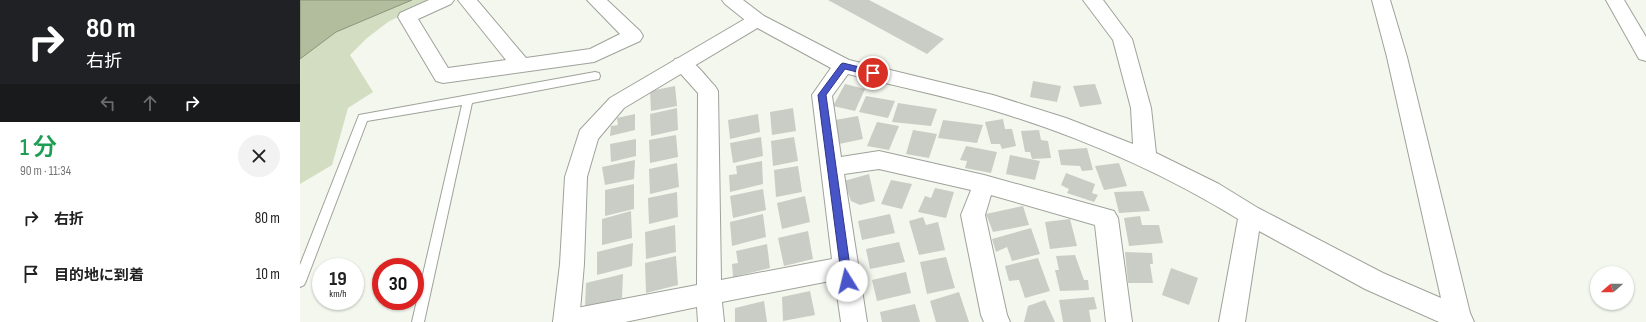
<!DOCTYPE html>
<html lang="ja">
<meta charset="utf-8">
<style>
body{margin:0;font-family:"Sofia Sans Condensed","Noto Sans JP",sans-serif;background:#f2f2f2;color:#222;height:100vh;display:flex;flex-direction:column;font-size:15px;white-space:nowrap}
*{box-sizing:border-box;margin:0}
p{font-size:13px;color:#767676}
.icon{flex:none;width:22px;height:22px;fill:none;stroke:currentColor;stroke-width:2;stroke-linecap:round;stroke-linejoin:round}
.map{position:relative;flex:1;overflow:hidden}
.drawer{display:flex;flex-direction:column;background:#fff;width:300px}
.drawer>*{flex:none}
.guide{background:#202124;color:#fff;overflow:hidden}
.needle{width:26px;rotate:250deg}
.buttons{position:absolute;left:1290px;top:266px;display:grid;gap:8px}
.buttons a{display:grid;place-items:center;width:44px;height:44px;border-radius:50%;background:#fff;box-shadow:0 1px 3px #0004;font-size:20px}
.speed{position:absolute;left:12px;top:258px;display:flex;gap:8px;font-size:20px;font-weight:700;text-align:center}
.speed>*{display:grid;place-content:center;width:52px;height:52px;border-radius:50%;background:#fff;box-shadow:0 1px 3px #0004;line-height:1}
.speed small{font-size:10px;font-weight:400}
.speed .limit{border:6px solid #d22;background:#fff;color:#111}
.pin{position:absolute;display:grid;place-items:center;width:34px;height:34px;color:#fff;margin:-17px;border:2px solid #fff;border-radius:50%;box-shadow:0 1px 4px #0007}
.me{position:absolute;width:44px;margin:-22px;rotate:351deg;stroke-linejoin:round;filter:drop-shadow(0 0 3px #0008)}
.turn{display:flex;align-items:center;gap:14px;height:84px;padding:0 20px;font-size:18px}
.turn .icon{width:52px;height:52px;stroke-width:2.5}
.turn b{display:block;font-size:28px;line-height:34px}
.lanes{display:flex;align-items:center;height:38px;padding:0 20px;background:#0003;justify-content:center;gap:20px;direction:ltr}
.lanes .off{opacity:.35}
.round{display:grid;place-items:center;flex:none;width:42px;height:42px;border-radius:21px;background:#f2f2f2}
.summary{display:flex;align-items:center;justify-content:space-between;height:68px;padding:0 20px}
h1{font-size:24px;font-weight:600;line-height:30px;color:#1e9e55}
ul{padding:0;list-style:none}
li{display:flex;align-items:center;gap:12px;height:56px;padding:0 20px}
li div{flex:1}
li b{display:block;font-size:15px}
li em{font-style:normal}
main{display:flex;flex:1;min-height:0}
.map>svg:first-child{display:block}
.green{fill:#d3ddc1}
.water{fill:#b1bd9d;stroke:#8a937b}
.building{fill:#cacdc5}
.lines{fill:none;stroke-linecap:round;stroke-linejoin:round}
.service-casing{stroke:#9fa29a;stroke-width:2}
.minor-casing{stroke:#9fa29a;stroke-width:2}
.tertiary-casing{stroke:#9fa29a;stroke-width:2}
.service{fill:#fff;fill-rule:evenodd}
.minor{fill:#fff;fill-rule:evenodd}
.tertiary{fill:#fff;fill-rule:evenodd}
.route{fill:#4755c9;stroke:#2e3783}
</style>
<main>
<section class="drawer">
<div class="guide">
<div class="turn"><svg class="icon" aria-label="right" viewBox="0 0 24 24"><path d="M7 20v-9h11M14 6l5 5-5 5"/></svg><div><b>80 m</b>右折</div></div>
<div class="lanes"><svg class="icon off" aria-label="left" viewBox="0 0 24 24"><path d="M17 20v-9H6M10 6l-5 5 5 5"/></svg><svg class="icon off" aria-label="ahead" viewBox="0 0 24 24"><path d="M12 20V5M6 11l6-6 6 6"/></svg><svg class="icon" aria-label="right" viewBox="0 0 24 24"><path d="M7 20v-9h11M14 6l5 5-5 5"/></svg></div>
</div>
<div class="summary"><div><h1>1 分</h1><p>90 m · 11:34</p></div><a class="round"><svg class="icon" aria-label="close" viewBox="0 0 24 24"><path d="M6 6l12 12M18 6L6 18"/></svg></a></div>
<ul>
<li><svg class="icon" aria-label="right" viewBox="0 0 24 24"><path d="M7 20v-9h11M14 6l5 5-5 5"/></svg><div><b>右折</b></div><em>80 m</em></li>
<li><svg class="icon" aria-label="arrive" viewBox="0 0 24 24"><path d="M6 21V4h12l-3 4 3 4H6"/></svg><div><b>目的地に到着</b></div><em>10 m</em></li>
</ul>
</section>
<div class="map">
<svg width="1346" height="322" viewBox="0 0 1346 322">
<rect width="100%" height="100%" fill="#f3f7ee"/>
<!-- green -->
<path class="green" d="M112 0H130L88 22 67 38 50 55 73 92 48 108 32 165 0 184V59L36 32Z"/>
<!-- water -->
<path class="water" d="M0 0H112L36 32 0 59Z"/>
<!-- building -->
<g class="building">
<path d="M528 0H569L644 39 627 54Z"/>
<path d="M733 81 761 86 757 102 730 97Z"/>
<path d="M545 84 565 89 555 111 533 106Z"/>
<path d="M795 84 802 104 780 107 773 86Z"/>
<path d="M375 86 377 106 351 111 350 91Z"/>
<path d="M566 96 595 101 588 118 559 112Z"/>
<path d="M598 103 637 109 631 126 592 122Z"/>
<path d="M377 108 378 130 351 136 350 114Z"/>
<path d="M493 108 496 131 472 135 470 112Z"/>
<path d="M335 114V130L310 136 311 126 318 125 317 118Z"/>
<path d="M458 114 460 132 430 139 428 120Z"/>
<path d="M558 116 563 139 539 144 535 120Z"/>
<path d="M703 119 705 129H712L716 146 702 149 700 144H691L685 122Z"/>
<path d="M643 120 683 125 677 143 638 138Z"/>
<path d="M577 122 599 126 589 150 567 146Z"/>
<path d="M613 130 637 134 629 158 606 154Z"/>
<path d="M739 130 741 140 748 141 751 158 732 159 730 152H725L721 131Z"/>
<path d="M376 135 378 157 350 163 349 140Z"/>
<path d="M461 137 463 156 433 163 430 143Z"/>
<path d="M494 137 498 161 473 166 471 141Z"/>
<path d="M336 139V156L311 162 310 144Z"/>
<path d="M666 146 697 152 691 173 665 168 667 161 660 160Z"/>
<path d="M787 148 793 170 782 171 780 166 761 165 758 150Z"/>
<path d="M710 155 740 161 735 180 706 174Z"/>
<path d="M335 160 334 179 305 185 302 167Z"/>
<path d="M462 161 463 184 430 192 429 175 437 174 436 166Z"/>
<path d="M377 163 379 187 350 194 349 169Z"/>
<path d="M819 163 827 186 804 190 795 166Z"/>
<path d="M498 166 502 192 476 197 474 170Z"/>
<path d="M766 173 795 184 792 193 798 195 794 202 767 193 769 189 761 185Z"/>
<path d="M569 174 575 201 560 205 551 201 544 181Z"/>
<path d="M591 180 612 184 602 209 581 204Z"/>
<path d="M334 184V209L305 216V190Z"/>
<path d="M635 188 654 192 646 218 618 212 625 196 631 198Z"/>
<path d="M463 189 466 210 433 218 430 196Z"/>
<path d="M843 191 850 211 819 213 814 192Z"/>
<path d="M377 192 378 217 349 224 348 198Z"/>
<path d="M505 196 510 222 482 229 477 203Z"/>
<path d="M723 206 729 225 693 232 686 214Z"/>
<path d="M331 211 332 238 302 245V219Z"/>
<path d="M463 214 466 237 432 246 430 222Z"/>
<path d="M590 214 595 233 562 240 558 221Z"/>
<path d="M840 216 842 225H859L863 243 829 246 824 218Z"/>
<path d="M623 217 626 225 638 222 645 250 619 255 609 221Z"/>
<path d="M770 219 777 246 750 249 745 222Z"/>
<path d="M375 225 376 252 346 259 345 232Z"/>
<path d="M731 228 740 254 712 261 707 247 696 252 692 239Z"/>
<path d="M508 231 513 259 484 266 478 238Z"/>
<path d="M599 242 605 262 570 269 566 249Z"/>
<path d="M333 243 332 266 297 275V252Z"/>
<path d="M467 244 470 268 433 277 432 264 438 263 436 251Z"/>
<path d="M825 252 852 253 853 264H850L853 283H828Z"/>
<path d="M775 255 784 280H788L789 290 760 291 755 270H759L756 256Z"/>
<path d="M376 256 378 285 346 293 345 263Z"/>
<path d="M646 257 655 288 627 294 620 262Z"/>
<path d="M738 258 750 291 725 298 719 280 709 281 705 266Z"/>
<path d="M871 268 898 278 889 305 862 295Z"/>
<path d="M606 272 611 293 577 301 572 280Z"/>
<path d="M323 274 322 298 285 308 286 283Z"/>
<path d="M510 291 515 315 483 321 482 297Z"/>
<path d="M659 292 669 322H636L630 301Z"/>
<path d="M794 297 797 309 789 310 791 322H763L759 300Z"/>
<path d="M745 300 755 322H724L728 306Z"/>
<path d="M464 301 467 322H435V308Z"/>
<path d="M615 304 620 322H582L580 312Z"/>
</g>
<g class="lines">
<defs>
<path id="service" d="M295 72 299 73 300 76 299 79 172 103 124 322H112L162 105 67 121 6 281 4 285 0 287V265L59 115Z"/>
<g id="minor">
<path d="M129 0H154L151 4 118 19 148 68 206 60 158 0H177L226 58 290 49 320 34 287 0H307L340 31 343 36 340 41 294 62 143 83 136 81 98 17 100 13Z"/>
<path d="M422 0H443L464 16 549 60 693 95 766 118 833 144 831 108 813 40 783 0H803L832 39 851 108 856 153 919 184 958 208 1083 273 1141 298 1087 57 1072 0H1090L1107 57 1170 313 1174 322H1139L1065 289 959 231 945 322H919L938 219C862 172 778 136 692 110 644 96 596 86 548 74L532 96 541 157 579 151 684 175 814 211 818 218 832 322H806L795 225 691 195 685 215 707 315 710 322H684L681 315 661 215 671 190 579 169 544 174 567 322H541L535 280 422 302 424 322H398L397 307 325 322H253L257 314 266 310 397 285 398 93 372 64 375 59C392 54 404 75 415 86L418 91 421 280 532 259 512 95 531 68 450 24 425 4Z"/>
<path d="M1306 0H1324L1346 37V61L1339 59Z"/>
</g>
<path id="tertiary" d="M457 14 464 16 466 20 464 24 324 108 298 139 287 177 284 264 279 322H253L260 264 265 177 280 130 310 98 450 16Z"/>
</defs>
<!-- service casing -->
<use href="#service" class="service-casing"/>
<!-- minor casing -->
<use href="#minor" class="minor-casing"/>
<!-- tertiary casing -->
<use href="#tertiary" class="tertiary-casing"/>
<!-- service -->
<use href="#service" class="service"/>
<!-- minor -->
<use href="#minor" class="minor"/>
<!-- tertiary -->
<use href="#tertiary" class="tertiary"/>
</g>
<!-- route -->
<path class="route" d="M543 63 576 71 578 73 573 76 545 69 526 95 552 281 551 284 547 286 544 284 542 281 518 95 541 64Z"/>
</svg>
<div class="buttons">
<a><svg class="needle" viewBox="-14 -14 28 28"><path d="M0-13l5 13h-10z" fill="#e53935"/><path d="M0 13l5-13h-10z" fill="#767676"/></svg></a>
</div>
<div class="speed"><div>19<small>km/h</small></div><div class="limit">30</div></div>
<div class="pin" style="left:573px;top:73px;background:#d93025"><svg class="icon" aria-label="arrive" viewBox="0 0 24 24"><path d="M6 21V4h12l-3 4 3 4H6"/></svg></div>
<svg class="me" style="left:547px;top:281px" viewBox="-20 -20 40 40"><circle r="19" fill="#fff"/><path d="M0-13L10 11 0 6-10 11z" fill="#4755c9"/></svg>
</div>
</main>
